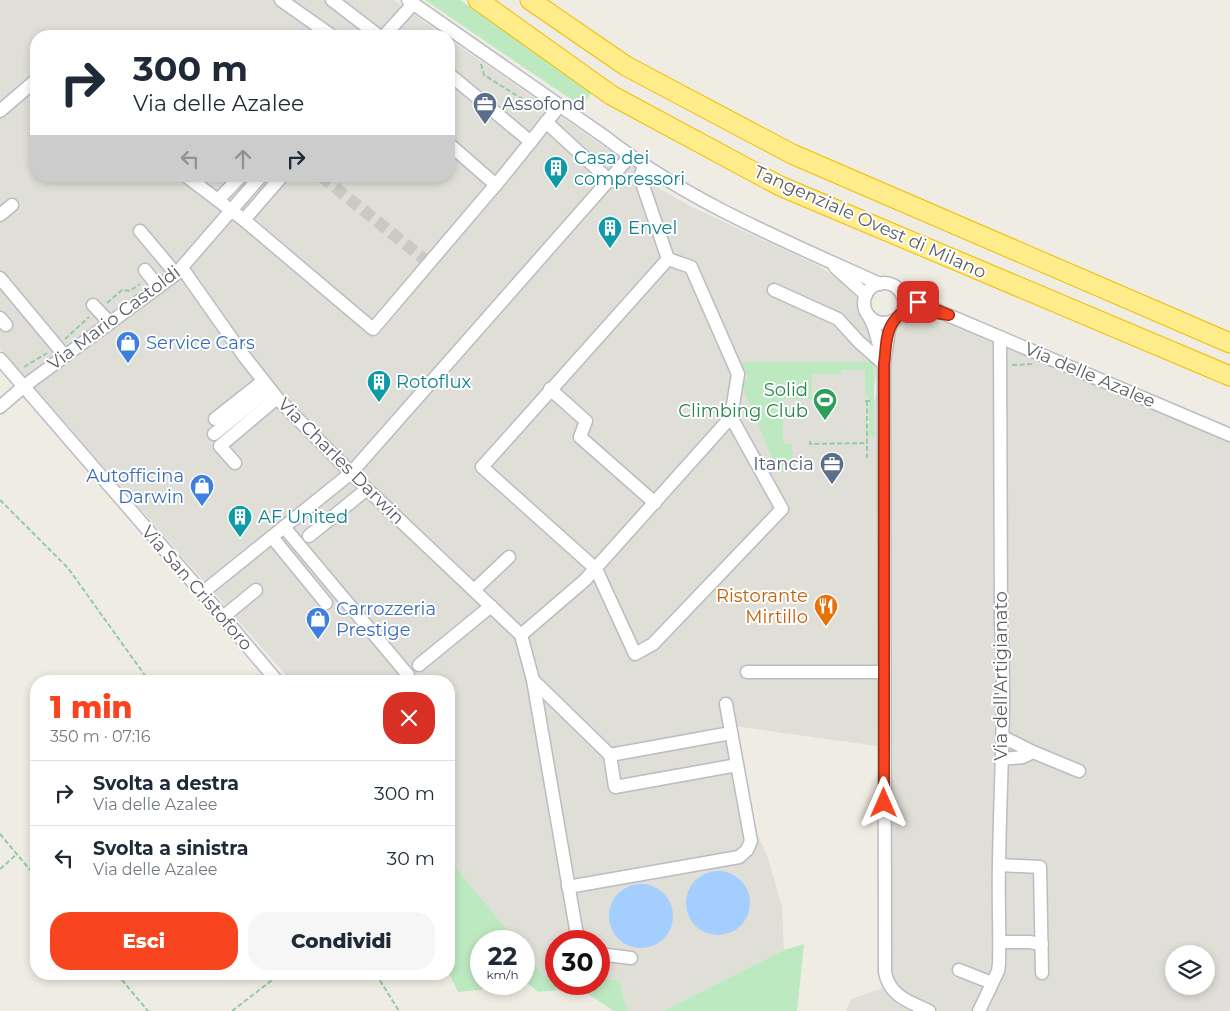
<!DOCTYPE html>
<html lang="it">
<meta charset="utf-8">
<style>
body{margin:0;font-family:Montserrat,sans-serif;background:#f6f6f7;color:#1f2937;height:100vh;display:flex;flex-direction:column;font-size:19px;white-space:nowrap}
*{box-sizing:border-box;margin:0}
p{font-size:16px;color:#747a83}
.icon{flex:none;width:28px;height:28px;fill:none;stroke:currentColor;stroke-width:2;stroke-linecap:round;stroke-linejoin:round}
.map{position:relative;flex:1;overflow:hidden}
.drawer{position:absolute;left:30px;top:675px;width:425px;height:305px;display:flex;flex-direction:column;background:#fff;border-radius:20px;box-shadow:0 2px 8px #0003}
.drawer>*{flex:none}
.guide{position:absolute;left:30px;top:30px;width:425px;height:152px;border-radius:20px;box-shadow:0 2px 8px #0003;background:#fff;color:#1f2937;overflow:hidden}
.tools{position:absolute;left:1165px;top:945px;display:grid;gap:10px}
.tools a{display:grid;place-items:center;width:50px;height:50px;border-radius:50%;background:#fff;box-shadow:0 2px 8px #0003;font-size:25px}
.speed{position:absolute;left:470px;top:930px;display:flex;gap:10px;font-size:25px;font-weight:700;text-align:center}
.speed>*{display:grid;place-content:center;width:65px;height:65px;border-radius:50%;background:#fff;box-shadow:0 2px 8px #0003;line-height:1}
.speed small{font-size:12px;font-weight:400}
.speed .limit{border:8px solid #d22;background:#fff;color:#111}
.pin{position:absolute;display:grid;place-items:center;width:42px;height:42px;color:#fff;margin:-21px;border-radius:10px;box-shadow:0 2px 8px #0006}
.me{position:absolute;width:55px;margin:-28px;rotate:0deg;stroke-linejoin:round;filter:drop-shadow(0 0 4px #0008)}
.turn{display:flex;align-items:center;gap:18px;height:105px;padding:0 20px;font-size:22px}
.turn .icon{width:65px;height:65px;stroke-width:2.5}
.turn b{display:block;font-size:35px;line-height:42px}
.lanes{display:flex;align-items:center;height:48px;padding:0 20px;background:#0003;justify-content:center;gap:25px;direction:ltr}
.lanes .off{opacity:.35}
.round{display:grid;place-items:center;flex:none;width:52px;height:52px;border-radius:20px;background:#f6f6f7}
.headline{display:flex;align-items:center;justify-content:space-between;height:85px;padding:0 20px}
h1{font-size:30px;font-weight:800;line-height:38px;color:#f8441f}
.cta{display:flex;gap:10px;margin-top:auto;padding:10px 20px}
.cta a{flex:1;height:58px;border-radius:20px;background:#f8441f;color:#fff;font-size:20px;font-weight:800;line-height:58px;text-align:center}
.cta a+a{background:#f6f6f7;color:#1f2937}
ul{padding:0;list-style:none}
li{display:flex;align-items:center;gap:15px;height:65px;padding:0 20px;border-top:1px solid #e0e1e3}
li div{flex:1}
li b{display:block;font-size:19px}
li em{font-style:normal}
.map>svg:first-child{display:block}
.industrial{fill:#dfdfd7;fill-rule:evenodd}
.green{fill:#bde9c1}
.water{fill:#a3ceff}
.lines{fill:none;stroke-linecap:round;stroke-linejoin:round}
.minor-tunnel{stroke:#cac9c4;stroke-width:12;stroke-dasharray:12 6;stroke-linecap:butt}
.minor-casing{stroke:#babcc3;stroke-width:15}
.highway-casing{stroke:#f2bc00;stroke-width:21}
.path{stroke:#95caa9;stroke-width:2;stroke-dasharray:5 2.5;stroke-linecap:butt}
.minor{stroke:#fff;stroke-width:12}
.highway{stroke:#ffec8a;stroke-width:19}
.route-casing{stroke:#a12c14;stroke-width:12}
.route{stroke:#f8441f;stroke-width:9}
.labels{text-anchor:middle;stroke-width:4;stroke-linejoin:round;paint-order:stroke}
.service-label{font-size:18px;fill:#4e5e75;stroke:#fff;text-anchor:start}
.culture-label{font-size:18px;fill:#0d838f;stroke:#fff;text-anchor:start}
.street-label{font-size:18px;fill:#5b5e65;stroke:#fff}
.shop-label{font-size:18px;fill:#366cbe;stroke:#fff;text-anchor:start}
.leisure-label{font-size:18px;fill:#27864d;stroke:#fff;text-anchor:end}
.food-label{font-size:18px;fill:#c56008;stroke:#fff;text-anchor:end}
</style>
<div class="map">
<svg width="1230" height="1011" viewBox="0 0 1230 1011">
<rect width="100%" height="100%" fill="#efede3"/>
<!-- industrial -->
<path class="industrial" d="M0 0H394L444 36H36V176H449V39L642 173 650 183 690 206 817 265 843 282 857 298 864 321 876 344V374L867 430 892 334 902 312 934 308 1230 435V1011H846L851 999 889 986 884 747 734 726 751 820 768 858 782 907 784 950 663 1011H627L619 980 599 979V941H556V976H544L524 951V941H516L449 859V681H291L0 348ZM1174 954H1206V986H1174Z"/>
<!-- green -->
<g class="green">
<path d="M425 0H460L593 90 582 107Z"/>
<path d="M741 362H874V438L869 437V397L865 396V370H841V374H812V399H783V443L792 444V472H778L742 385 748 378Z"/>
<path d="M449 859 516 941H481V984H524V951L544 976H556V984H599V979L619 980 627 1011H614L579 988 538 992 529 984 458 992 449 973Z"/>
<path d="M804 944 797 1011H663L784 950Z"/>
</g>
<!-- water -->
<g class="water">
<circle cx="718" cy="903" r="32"/>
<circle cx="641" cy="916" r="32"/>
</g>
<g class="lines">
<!-- minor-tunnel -->
<path class="minor-tunnel" d="M321 176 424 259"/>
<defs>
<g id="minor">
<path d="M281 0 332 36"/>
<path d="M332 0 379 36"/>
<path d="M408 0 605 137C687 201 785 241 880 284"/>
<path d="M384 36 413 4"/>
<path d="M449 74 531 142"/>
<path d="M0 111 36 80"/>
<path d="M546 122 609 180"/>
<path d="M449 144 496 185"/>
<path d="M186 176 244 220 373 329 504 175 560 105"/>
<path d="M218 200 241 176"/>
<path d="M0 215 12 205"/>
<path d="M244 220 282 176"/>
<path d="M140 231 176 274"/>
<path d="M668 259 691 267 738 374 731 417"/>
<path d="M835 267 866 295"/>
<path d="M182 268 244 356 277 398 367 489 521 635 533 680 578 941"/>
<path d="M145 270 158 287"/>
<path d="M0 278 65 356"/>
<circle cx="884" cy="303" r="20"/>
<path d="M774 290 838 319 859 342 884 364"/>
<path d="M903 296 1230 435"/>
<path d="M93 305 110 323"/>
<path d="M869 316 874 327 882 356"/>
<path d="M0 318 6 325"/>
<path d="M893 321 889 330 884 364 885 972C889 996 910 1002 929 1011"/>
<path d="M0 359 223 617 277 681"/>
<path d="M550 389 586 421 580 437 655 503"/>
<path d="M0 407 23 387 176 274 261 176"/>
<path d="M215 419 263 381"/>
<path d="M214 434 270 389"/>
<path d="M235 463 220 446 277 398"/>
<path d="M284 527 408 675"/>
<path d="M309 536 367 489"/>
<path d="M272 537 326 603"/>
<path d="M474 590 509 557"/>
<path d="M202 593 351 473 630 156"/>
<path d="M223 617 256 590"/>
<path d="M521 635 585 580 731 417 782 509 653 644 635 654 596 569 482 467 668 259 640 177 644 166"/>
<path d="M419 665 491 606"/>
<path d="M747 672H884"/>
<path d="M533 680 610 755 731 733"/>
<path d="M1033 752 1079 771"/>
<path d="M610 755 615 787 737 765"/>
<path d="M1002 759 1023 757 1033 752 1003 737"/>
<path d="M999 865 1040 867 1042 973"/>
<path d="M568 887 739 857 747 850 751 841 726 704"/>
<path d="M1000 942H1029L1042 944"/>
<path d="M599 954 631 958"/>
<path d="M959 970 992 983"/>
<path d="M979 1011 998 971 999 964C1000 931 998 898 999 865 1000 784 1006 703 1001 622L1000 337"/>
</g>
<g id="highway">
<path d="M478 0 611 95 780 186 1230 376"/>
<path d="M530 0 626 66 792 154 1230 343"/>
</g>
</defs>
<!-- minor casing -->
<use href="#minor" class="minor-casing"/>
<!-- highway casing -->
<use href="#highway" class="highway-casing"/>
<!-- path -->
<g class="path">
<path d="M481 64 484 75 540 110"/>
<path d="M107 303 122 290 130 291 140 284"/>
<path d="M905 323 915 317H921"/>
<path d="M65 339 89 317"/>
<path d="M1012 365 1033 364"/>
<path d="M24 367 47 353"/>
<path d="M865 401H872"/>
<path d="M867 401V458"/>
<path d="M810 441V444L867 443"/>
<path d="M0 500 68 568 149 681"/>
<path d="M0 834 36 877"/>
<path d="M0 869 17 854"/>
<path d="M117 974 148 1011"/>
<path d="M376 974 399 1011"/>
<path d="M232 1011 280 974"/>
</g>
<!-- minor -->
<use href="#minor" class="minor"/>
<!-- highway -->
<use href="#highway" class="highway"/>
</g>
<g class="lines">
<defs>
<path id="route" d="M884 803V364C886 351 885 335 892 324 895 318 901 315 904 308L949 315 918 302"/>
</defs>
<!-- route casing -->
<use href="#route" class="route-casing"/>
<!-- route -->
<use href="#route" class="route"/>
</g>
<!-- icons -->
<defs>
<symbol id="office-pin" viewBox="-11 -11 22 30"><path d="M0 17L-7.5 6A9.5 9.5 0 1 1 7.5 6Z" fill="#5c6f8a" stroke="#fff"/><path d="M-6-3h4V-5.5h4V-3h4V5H-6ZM-1-4.5V-3h2v-1.5ZM-6 0V1H6V0Z" fill="#fff"/></symbol>
<symbol id="building-pin" viewBox="-11 -11 22 30"><path d="M0 17L-7.5 6A9.5 9.5 0 1 1 7.5 6Z" fill="#0f9aa8" stroke="#fff"/><path d="M-4-6H4V6H1V3H-1V6H-4ZM-2.5-4.3h1.7v1.8h-1.7ZM.8-4.3h1.7v1.8H.8ZM-2.5-1h1.7V.8h-1.7ZM.8-1h1.7V.8H.8Z" fill="#fff"/></symbol>
<symbol id="shop-pin" viewBox="-11 -11 22 30"><path d="M0 17L-7.5 6A9.5 9.5 0 1 1 7.5 6Z" fill="#3f7fe0" stroke="#fff"/><path d="M-5-2.5h2.3a2.7 3.5 0 0 1 5.4 0H5L5.5 6h-11ZM-1.5-2.5h3a1.5 2.3 0 0 0-3 0Z" fill="#fff"/></symbol>
<symbol id="stadium-pin" viewBox="-11 -11 22 30"><path d="M0 17L-7.5 6A9.5 9.5 0 1 1 7.5 6Z" fill="#2e9e5b" stroke="#fff"/><path d="M0-5a6.5 5 0 1 0 0 10a6.5 5 0 1 0 0-10ZM-3.5-1.8h7v3.6h-7Z" fill="#fff"/></symbol>
<symbol id="restaurant-pin" viewBox="-11 -11 22 30"><path d="M0 17L-7.5 6A9.5 9.5 0 1 1 7.5 6Z" fill="#e8710a" stroke="#fff"/><path d="M-5-6h1v4h1v-4h1v4h1v-4h1v5L-1.5 .5V6h-2V.5L-5-1ZM5-6V6H3V1.5H1.5Q1.5-4 5-6Z" fill="#fff"/></symbol>
</defs>
<g fill-rule="evenodd">
<use href="#office-pin" x="471" y="90" width="28" height="38"/>
<use href="#building-pin" x="542" y="154" width="28" height="38"/>
<use href="#building-pin" x="596" y="214" width="28" height="38"/>
<use href="#shop-pin" x="114" y="329" width="28" height="38"/>
<use href="#building-pin" x="365" y="368" width="28" height="38"/>
<use href="#stadium-pin" x="811" y="386" width="28" height="38"/>
<use href="#office-pin" x="818" y="450" width="28" height="38"/>
<use href="#shop-pin" x="188" y="472" width="28" height="38"/>
<use href="#building-pin" x="226" y="503" width="28" height="38"/>
<use href="#restaurant-pin" x="812" y="592" width="28" height="38"/>
<use href="#shop-pin" x="304" y="605" width="28" height="38"/>
</g>
<g class="labels">
<!-- service labels -->
<g class="service-label">
<text x="502" y="110">Assofond</text>
<text x="814" y="470" text-anchor="end">Itancia</text>
</g>
<!-- culture labels -->
<g class="culture-label">
<text x="574" y="164">Casa dei<tspan x="574" dy="21">compressori</tspan></text>
<text x="628" y="234">Envel</text>
<text x="396" y="388">Rotoflux</text>
<text x="258" y="523">AF United</text>
</g>
<!-- street labels -->
<g class="street-label">
<text transform="translate(870 222) rotate(24)" y="6">Tangenziale Ovest di Milano</text>
<text transform="translate(114 318) rotate(-37)" y="6">Via Mario Castoldi</text>
<text transform="translate(1090 375) rotate(23)" y="6">Via delle Azalee</text>
<text transform="translate(341 461) rotate(45)" y="6">Via Charles Darwin</text>
<text transform="translate(197 588) rotate(49)" y="6">Via San Cristoforo</text>
<text transform="translate(1001 676) rotate(-90)" y="6">Via dell'Artigianato</text>
</g>
<!-- shop labels -->
<g class="shop-label">
<text x="146" y="349">Service Cars</text>
<text x="184" y="482" text-anchor="end">Autofficina<tspan x="184" dy="21">Darwin</tspan></text>
<text x="336" y="615">Carrozzeria<tspan x="336" dy="21">Prestige</tspan></text>
</g>
<!-- leisure labels -->
<g class="leisure-label">
<text x="808" y="396">Solid<tspan x="808" dy="21">Climbing Club</tspan></text>
</g>
<!-- food labels -->
<g class="food-label">
<text x="808" y="602">Ristorante<tspan x="808" dy="21">Mirtillo</tspan></text>
</g>
</g>
</svg>
<div class="tools">
<a><svg class="icon" aria-label="layers" viewBox="0 0 24 24"><path d="M12 4l9 5-9 5-9-5zM3 14l9 5 9-5"/></svg></a>
</div>
<div class="speed"><div>22<small>km/h</small></div><div class="limit">30</div></div>
<div class="pin" style="left:918px;top:302px;background:#d93025"><svg class="icon" aria-label="arrive" viewBox="0 0 24 24"><path d="M6 21V4h12l-3 4 3 4H6"/></svg></div>
<svg class="me" style="left:884px;top:803px" viewBox="-20 -20 40 40"><path d="M0-17L14 15 0 8-14 15z" fill="#f8441f" stroke="#fff" stroke-width="4"/></svg>
<div class="guide">
<div class="turn"><svg class="icon" aria-label="right" viewBox="0 0 24 24"><path d="M7 20v-9h11M14 6l5 5-5 5"/></svg><div><b>300 m</b>Via delle Azalee</div></div>
<div class="lanes"><svg class="icon off" aria-label="left" viewBox="0 0 24 24"><path d="M17 20v-9H6M10 6l-5 5 5 5"/></svg><svg class="icon off" aria-label="ahead" viewBox="0 0 24 24"><path d="M12 20V5M6 11l6-6 6 6"/></svg><svg class="icon" aria-label="right" viewBox="0 0 24 24"><path d="M7 20v-9h11M14 6l5 5-5 5"/></svg></div>
</div>
<section class="drawer">
<div class="headline"><div><h1>1 min</h1><p>350 m · 07:16</p></div><a class="round" style="background:#d93025;color:#fff"><svg class="icon" aria-label="close" viewBox="0 0 24 24"><path d="M6 6l12 12M18 6L6 18"/></svg></a></div>
<ul>
<li><svg class="icon" aria-label="right" viewBox="0 0 24 24"><path d="M7 20v-9h11M14 6l5 5-5 5"/></svg><div><b>Svolta a destra</b><p>Via delle Azalee</p></div><em>300 m</em></li>
<li><svg class="icon" aria-label="left" viewBox="0 0 24 24"><path d="M17 20v-9H6M10 6l-5 5 5 5"/></svg><div><b>Svolta a sinistra</b><p>Via delle Azalee</p></div><em>30 m</em></li>
</ul>
<div class="cta"><a>Esci</a><a>Condividi</a></div>
</section>
</div>
